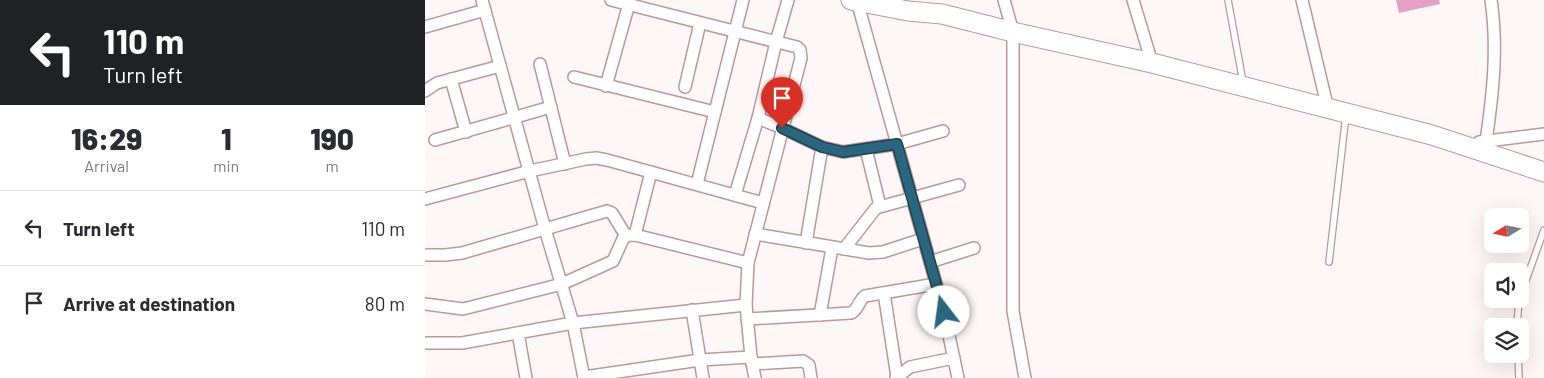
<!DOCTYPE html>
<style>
body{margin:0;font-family:Barlow,sans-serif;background:#f2f2f3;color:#2b2b33;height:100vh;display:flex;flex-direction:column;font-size:19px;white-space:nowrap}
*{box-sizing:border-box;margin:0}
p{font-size:16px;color:#7c7c81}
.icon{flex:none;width:28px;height:28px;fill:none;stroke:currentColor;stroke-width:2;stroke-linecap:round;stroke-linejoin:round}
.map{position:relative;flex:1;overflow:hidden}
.panel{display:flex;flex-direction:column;background:#fff;width:425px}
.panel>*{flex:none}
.guide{background:#202124;color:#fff;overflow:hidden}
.needle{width:32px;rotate:260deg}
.controls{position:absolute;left:1059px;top:208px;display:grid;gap:10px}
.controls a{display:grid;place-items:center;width:45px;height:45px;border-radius:8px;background:#fff;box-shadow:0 5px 20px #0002;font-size:25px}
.pin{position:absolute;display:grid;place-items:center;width:42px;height:42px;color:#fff;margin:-51px -21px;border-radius:50% 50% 50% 0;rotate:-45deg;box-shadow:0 0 5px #0007}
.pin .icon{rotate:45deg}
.me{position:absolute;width:55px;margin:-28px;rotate:345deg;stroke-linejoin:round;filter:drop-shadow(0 0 4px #0008)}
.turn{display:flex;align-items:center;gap:18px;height:105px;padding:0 20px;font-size:22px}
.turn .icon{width:65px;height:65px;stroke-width:2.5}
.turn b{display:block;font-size:35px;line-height:42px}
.eta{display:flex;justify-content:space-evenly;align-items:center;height:85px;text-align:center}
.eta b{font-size:30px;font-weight:800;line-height:35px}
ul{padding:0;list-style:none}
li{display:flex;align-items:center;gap:15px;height:75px;padding:0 20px;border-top:1px solid #e1e1e2}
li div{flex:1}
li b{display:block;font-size:19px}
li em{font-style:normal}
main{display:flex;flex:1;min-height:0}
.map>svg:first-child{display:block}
.building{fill:#e4a1c4}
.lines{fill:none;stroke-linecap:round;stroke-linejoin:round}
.service-casing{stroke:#bb9899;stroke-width:8}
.minor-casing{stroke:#bb9899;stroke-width:14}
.trunk-casing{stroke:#bb9899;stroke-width:21}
.service{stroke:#fff;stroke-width:5.5}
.minor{stroke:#fff;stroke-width:11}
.trunk{stroke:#fff;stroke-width:19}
.route-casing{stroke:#1b4352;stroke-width:12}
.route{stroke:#2a677e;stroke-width:9}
</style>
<main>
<section class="panel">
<div class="guide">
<div class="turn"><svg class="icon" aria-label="left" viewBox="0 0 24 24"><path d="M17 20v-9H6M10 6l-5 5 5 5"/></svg><div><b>110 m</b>Turn left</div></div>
</div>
<div class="eta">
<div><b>16:29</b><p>Arrival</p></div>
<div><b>1</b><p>min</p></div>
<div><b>190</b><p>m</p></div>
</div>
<ul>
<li><svg class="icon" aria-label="left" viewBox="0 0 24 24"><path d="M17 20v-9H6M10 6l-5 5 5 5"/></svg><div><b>Turn left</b></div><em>110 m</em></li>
<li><svg class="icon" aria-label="arrive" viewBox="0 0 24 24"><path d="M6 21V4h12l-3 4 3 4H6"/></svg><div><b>Arrive at destination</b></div><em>80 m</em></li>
</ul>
</section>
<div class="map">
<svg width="1119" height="378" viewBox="0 0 1119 378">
<rect width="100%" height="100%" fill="#fff7f7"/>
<!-- building -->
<path class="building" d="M971 0H1014L1015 4 974 13Z"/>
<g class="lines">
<defs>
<g id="service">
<path d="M803 0 818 82"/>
<path d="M904 262 921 115"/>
<path d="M1095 297 1119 230"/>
<path d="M1092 326 1094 299"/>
<path d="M1093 354 1094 378"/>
</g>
<g id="minor">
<path d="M57 0 120 229 148 323 159 378"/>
<path d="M186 0 372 47 375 50 376 58 323 263 321 305 326 357 330 378"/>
<path d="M579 0 588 32V311L600 378"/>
<path d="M708 0 727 63"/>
<path d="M877 0 903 109"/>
<path d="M432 1 519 312 533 378"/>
<path d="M0 27 60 10"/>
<path d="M115 64 140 164"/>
<path d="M149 77 290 112"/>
<path d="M26 79 41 132"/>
<path d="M181 86 205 0"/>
<path d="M260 87 275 23"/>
<path d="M0 91 12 83 75 66"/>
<path d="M333 118 357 128 397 147 418 152 472 144 518 131"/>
<path d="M10 140 126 107"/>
<path d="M1061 141C1068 94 1073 47 1066 0"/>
<path d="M1054 142 1119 134"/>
<path d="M441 149 455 206"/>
<path d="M272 184 318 0"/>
<path d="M310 195 333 118 351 42 363 0"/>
<path d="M0 199 105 171 161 159 171 158 182 160 338 203"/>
<path d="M330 234 444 253 458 252 498 239"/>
<path d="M210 235 226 172"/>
<path d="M381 243 397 147"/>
<path d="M419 249 451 208 534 185"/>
<path d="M0 255H20L37 253 182 211 187 213 201 236"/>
<path d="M505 262 549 248"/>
<path d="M459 293 472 377"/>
<path d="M0 304 38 309 137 284 188 261 198 239C202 235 205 235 210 235L323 263"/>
<path d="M267 310 278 378"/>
<path d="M395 315 407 248"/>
<path d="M322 319 426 313C433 310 434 300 440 296L511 284"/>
<path d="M93 333 101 378"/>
<path d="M0 343H37L148 323 321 305"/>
<path d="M327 364 378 361 384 365 386 378"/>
<path d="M159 377 275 360 326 357"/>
<path d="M471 378 485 367 529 358"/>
</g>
<path id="trunk" d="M426 0 483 11 517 14 588 32 727 63 1007 135 1119 172"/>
</defs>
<!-- service casing -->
<use href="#service" class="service-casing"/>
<!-- minor casing -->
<use href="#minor" class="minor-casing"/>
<!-- trunk casing -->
<use href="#trunk" class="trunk-casing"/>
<!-- service -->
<use href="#service" class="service"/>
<!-- minor -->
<use href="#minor" class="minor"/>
<!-- trunk -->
<use href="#trunk" class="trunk"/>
</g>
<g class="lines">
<defs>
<path id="route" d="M357 128 397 147 418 152 472 144 519 312"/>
</defs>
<!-- route casing -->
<use href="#route" class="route-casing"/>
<!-- route -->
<use href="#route" class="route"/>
</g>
</svg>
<div class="controls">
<a><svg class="needle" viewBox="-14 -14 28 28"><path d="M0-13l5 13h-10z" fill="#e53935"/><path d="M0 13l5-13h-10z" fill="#7c7c81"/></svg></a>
<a><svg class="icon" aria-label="sound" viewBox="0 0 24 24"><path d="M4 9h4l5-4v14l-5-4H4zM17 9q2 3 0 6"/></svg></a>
<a><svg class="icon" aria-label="layers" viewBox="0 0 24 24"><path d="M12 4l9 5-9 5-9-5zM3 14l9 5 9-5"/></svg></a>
</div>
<div class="pin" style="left:357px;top:128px;background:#d93025"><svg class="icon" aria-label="arrive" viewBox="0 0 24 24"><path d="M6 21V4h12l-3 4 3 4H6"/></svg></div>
<svg class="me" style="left:519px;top:312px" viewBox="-20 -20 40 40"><circle r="19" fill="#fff"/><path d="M0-13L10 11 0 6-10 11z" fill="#2a677e"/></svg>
</div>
</main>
